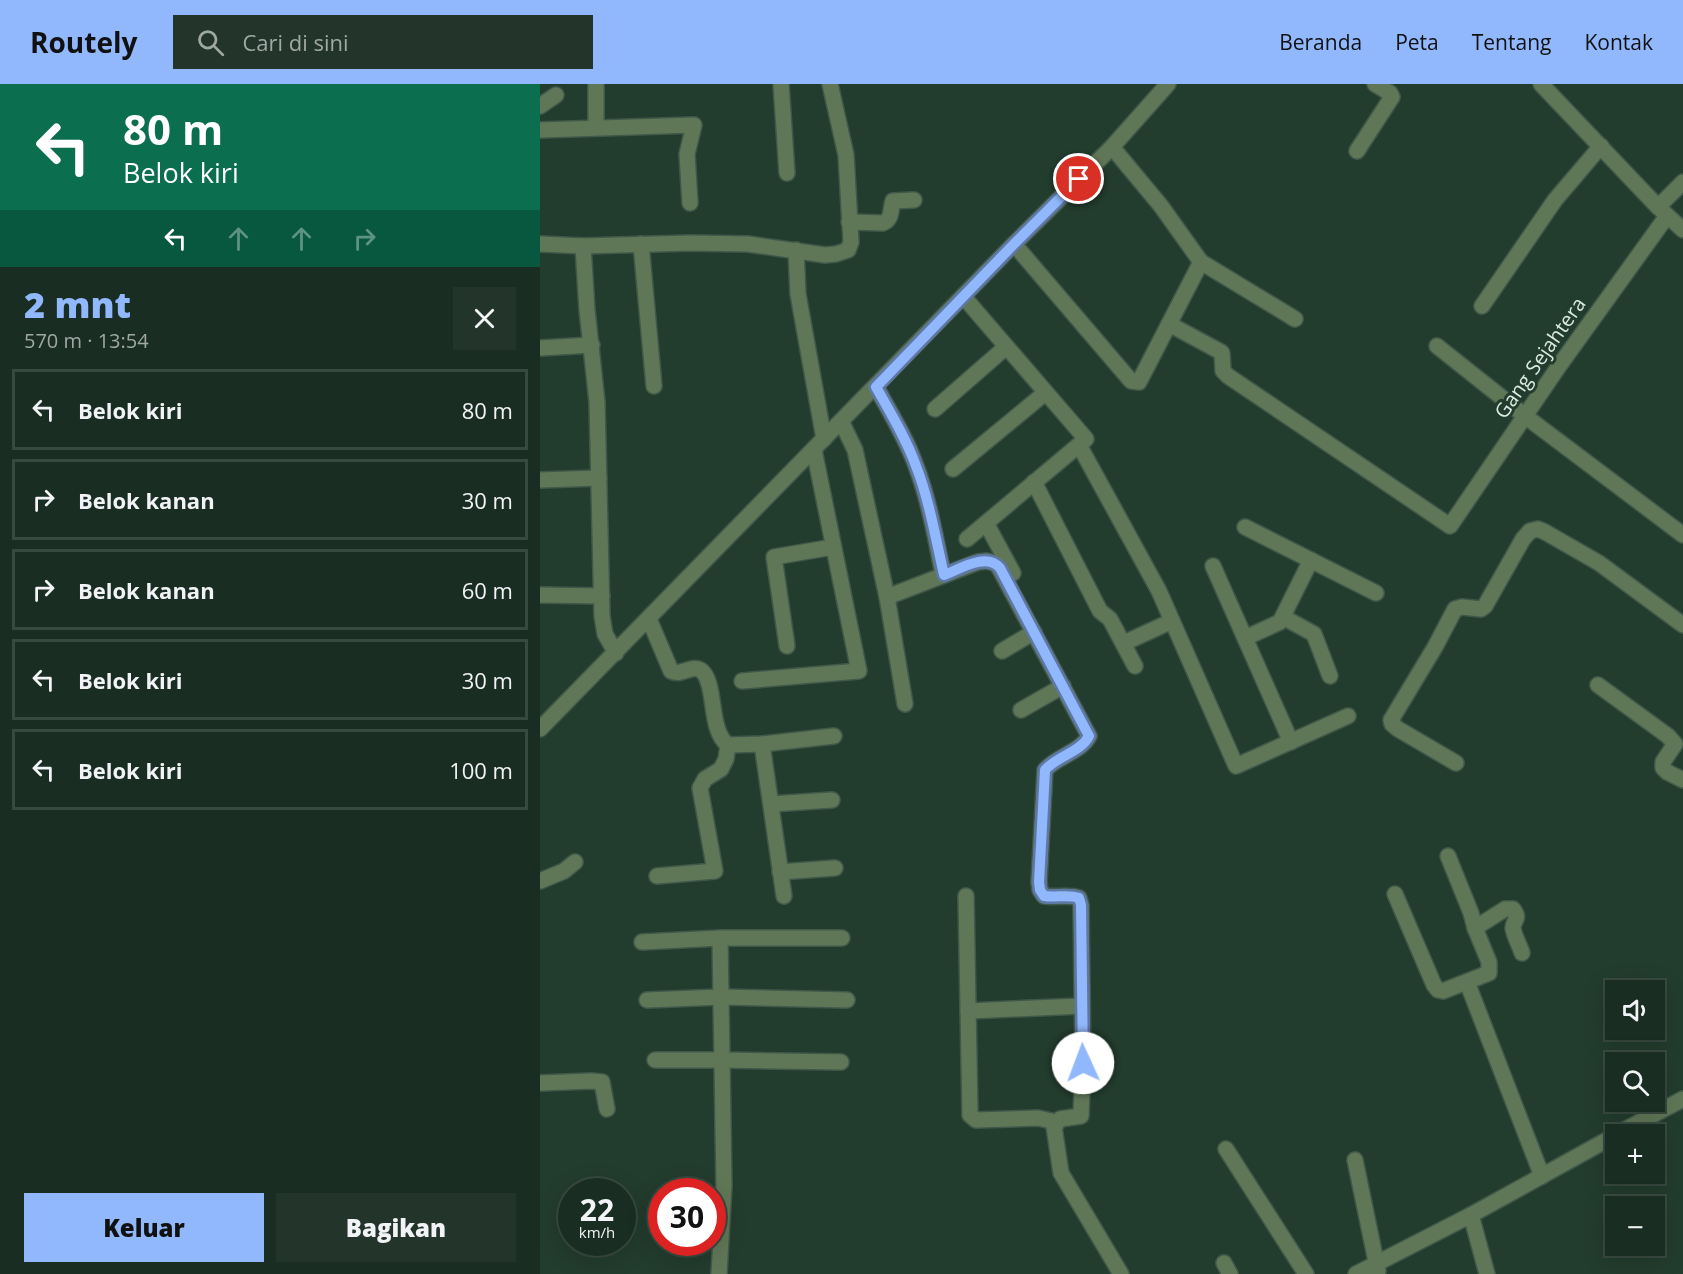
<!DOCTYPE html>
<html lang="id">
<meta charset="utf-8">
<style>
body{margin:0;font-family:"Open Sans",sans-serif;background:#23352a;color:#f1f3f6;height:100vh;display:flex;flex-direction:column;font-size:22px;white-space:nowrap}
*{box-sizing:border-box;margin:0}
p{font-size:20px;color:#9fa8a5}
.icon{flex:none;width:33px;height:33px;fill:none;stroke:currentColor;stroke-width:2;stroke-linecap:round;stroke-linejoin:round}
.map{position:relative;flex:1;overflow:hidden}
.details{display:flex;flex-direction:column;background:#1a2d22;width:540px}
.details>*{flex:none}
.banner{background:#0b6e4f;color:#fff;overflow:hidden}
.buttons{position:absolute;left:1065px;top:896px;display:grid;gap:12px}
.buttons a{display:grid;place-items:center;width:60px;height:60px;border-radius:0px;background:#1a2d22;box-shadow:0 6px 24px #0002,0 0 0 2px #384940;font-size:30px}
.speed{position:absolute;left:18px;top:1094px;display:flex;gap:12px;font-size:30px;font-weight:700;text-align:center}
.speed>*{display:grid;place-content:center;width:78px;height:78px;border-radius:50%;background:#1a2d22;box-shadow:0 6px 24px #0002,0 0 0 2px #384940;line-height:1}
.speed small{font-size:15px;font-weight:400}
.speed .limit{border:9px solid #d22;background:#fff;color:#111}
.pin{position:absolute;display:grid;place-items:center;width:51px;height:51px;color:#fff;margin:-26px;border:3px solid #fff;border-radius:50%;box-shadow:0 2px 6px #0007}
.me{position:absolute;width:66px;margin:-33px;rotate:358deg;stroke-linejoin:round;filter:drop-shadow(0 0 4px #0008)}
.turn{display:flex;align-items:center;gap:21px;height:126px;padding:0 24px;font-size:27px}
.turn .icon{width:78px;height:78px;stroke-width:2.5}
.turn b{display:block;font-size:42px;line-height:51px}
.lanes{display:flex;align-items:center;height:57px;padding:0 24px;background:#0003;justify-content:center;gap:30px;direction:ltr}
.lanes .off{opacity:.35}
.round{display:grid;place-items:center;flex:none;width:63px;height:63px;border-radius:0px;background:#23352a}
.head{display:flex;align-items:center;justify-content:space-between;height:102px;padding:0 24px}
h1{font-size:36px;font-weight:800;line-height:45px;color:#91b8fd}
.action{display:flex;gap:12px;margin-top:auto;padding:12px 24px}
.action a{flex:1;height:69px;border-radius:0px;background:#91b8fd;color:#111;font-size:24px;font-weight:800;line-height:69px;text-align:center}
.action a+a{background:#23352a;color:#f1f3f6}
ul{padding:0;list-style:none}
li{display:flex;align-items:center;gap:18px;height:81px;margin:0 12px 9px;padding:0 12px;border:3px solid #384940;border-radius:0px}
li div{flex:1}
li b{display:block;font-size:22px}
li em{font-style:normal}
header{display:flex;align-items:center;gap:36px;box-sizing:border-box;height:84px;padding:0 30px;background:#91b8fd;color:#111}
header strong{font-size:28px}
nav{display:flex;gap:33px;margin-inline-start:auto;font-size:21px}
.search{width:420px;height:54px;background:#23352a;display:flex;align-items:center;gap:15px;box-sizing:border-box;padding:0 21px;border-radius:0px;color:#9fa8a5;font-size:22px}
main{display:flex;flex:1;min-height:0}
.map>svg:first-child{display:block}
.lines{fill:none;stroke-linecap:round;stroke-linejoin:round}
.minor-casing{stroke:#40584a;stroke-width:18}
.minor{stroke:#607757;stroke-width:15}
.route-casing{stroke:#5e78a4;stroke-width:15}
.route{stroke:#91b8fd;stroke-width:10}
.labels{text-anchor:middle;stroke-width:6;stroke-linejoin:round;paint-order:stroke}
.street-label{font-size:20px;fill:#ddece2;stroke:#223c2d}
</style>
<header>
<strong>Routely</strong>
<div class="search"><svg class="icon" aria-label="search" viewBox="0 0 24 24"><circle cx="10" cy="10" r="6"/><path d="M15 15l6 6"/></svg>Cari di sini</div>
<nav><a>Beranda</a><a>Peta</a><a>Tentang</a><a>Kontak</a></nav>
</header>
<main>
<section class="details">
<div class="banner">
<div class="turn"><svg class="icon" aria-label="left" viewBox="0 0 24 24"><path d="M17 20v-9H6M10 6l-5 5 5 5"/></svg><div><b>80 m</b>Belok kiri</div></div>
<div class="lanes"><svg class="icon" aria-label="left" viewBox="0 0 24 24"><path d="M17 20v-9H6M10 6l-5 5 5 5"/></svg><svg class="icon off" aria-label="ahead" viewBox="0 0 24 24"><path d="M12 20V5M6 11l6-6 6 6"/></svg><svg class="icon off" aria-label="ahead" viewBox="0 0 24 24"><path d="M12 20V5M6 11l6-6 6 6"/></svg><svg class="icon off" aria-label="right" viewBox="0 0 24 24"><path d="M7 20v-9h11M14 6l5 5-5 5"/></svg></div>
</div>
<div class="head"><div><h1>2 mnt</h1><p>570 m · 13:54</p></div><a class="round"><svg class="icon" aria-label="close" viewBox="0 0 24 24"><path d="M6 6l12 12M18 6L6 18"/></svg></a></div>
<ul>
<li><svg class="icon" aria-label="left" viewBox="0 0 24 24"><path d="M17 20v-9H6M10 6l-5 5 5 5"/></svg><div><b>Belok kiri</b></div><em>80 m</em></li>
<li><svg class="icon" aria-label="right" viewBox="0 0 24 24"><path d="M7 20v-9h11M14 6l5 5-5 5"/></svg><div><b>Belok kanan</b></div><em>30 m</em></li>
<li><svg class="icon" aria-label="right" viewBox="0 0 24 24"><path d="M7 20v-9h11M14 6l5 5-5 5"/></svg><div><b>Belok kanan</b></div><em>60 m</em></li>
<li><svg class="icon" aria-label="left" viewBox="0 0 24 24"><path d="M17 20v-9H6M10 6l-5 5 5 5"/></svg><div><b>Belok kiri</b></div><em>30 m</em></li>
<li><svg class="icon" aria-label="left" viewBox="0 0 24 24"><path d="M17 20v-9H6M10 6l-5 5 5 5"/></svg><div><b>Belok kiri</b></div><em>100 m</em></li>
</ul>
<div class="action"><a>Keluar</a><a>Bagikan</a></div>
</section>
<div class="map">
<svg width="1143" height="1190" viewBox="0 0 1143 1190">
<rect width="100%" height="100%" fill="#223c2d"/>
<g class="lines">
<defs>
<g id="minor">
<path d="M241 0 247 89"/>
<path d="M1001 0 1118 123 1143 146"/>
<path d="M0 22 16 11"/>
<path d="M56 43V0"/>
<path d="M0 46 154 41 147 70 150 119"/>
<path d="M572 63 621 122 661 178 755 235"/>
<path d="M817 67 852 13 850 9 835 0"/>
<path d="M1118 123 1143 98"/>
<path d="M309 138 343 139C353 135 350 125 353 117L374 116"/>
<path d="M0 160 43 162 151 159 208 160 285 171 296 170 308 166 311 158 306 71 290 0"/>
<path d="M101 160 114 302"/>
<path d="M474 160 591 297 599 298 661 178"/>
<path d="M43 162 47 226 57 318 62 532 65 550 76 569"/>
<path d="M256 166 258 210 284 355"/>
<path d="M423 212 546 355 427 455"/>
<path d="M942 222 1015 116 1061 62"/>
<path d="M629 240 681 268 682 269 683 287 688 292 910 442 1019 282 1127 132"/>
<path d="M897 262 985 332 1143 451"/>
<path d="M0 264 52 261"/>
<path d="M336 303C350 328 366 354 376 382 389 416 396 456 403 491"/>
<path d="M395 325 466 263"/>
<path d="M301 337 315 366 347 513 365 620"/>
<path d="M539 361 619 507 696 682 808 632"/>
<path d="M413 385 505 309"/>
<path d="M0 396 59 394"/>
<path d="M494 398 560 527 570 535 595 582"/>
<path d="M446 439 473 489"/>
<path d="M705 443 836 509"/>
<path d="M673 482 751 658"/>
<path d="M0 511 62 512"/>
<path d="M347 513 438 478 447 477 457 480 549 652C541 668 517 672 505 686L499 798 500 806 504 812C515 814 528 810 539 814L541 821 543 979 541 1032 520 1035 514 1043 521 1089 581 1190"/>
<path d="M743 533 774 550 790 592"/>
<path d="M109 535 131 587C142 593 152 579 162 587 177 601 168 646 188 661L222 660 294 652"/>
<path d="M705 554 740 538 771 476"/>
<path d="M584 559 632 537"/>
<path d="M247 562 234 473 293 463"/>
<path d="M462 567 494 548"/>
<path d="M202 597 319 587 274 366"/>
<path d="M1058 601 1128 652 1135 660 1123 678V684L1127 688 1143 696"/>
<path d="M481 626 523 602"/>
<path d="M0 645 474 160 572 63 628 0"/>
<path d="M222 660 244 812"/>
<path d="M916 679 858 645 852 640 851 636 895 563 915 525 922 523 941 525 945 522 983 455 990 447 998 445 1005 448 1059 479 1143 541"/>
<path d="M231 720 292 716"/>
<path d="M908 772 931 829 935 844"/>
<path d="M240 788 295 784"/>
<path d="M117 792 175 787 160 704 165 695 181 685 186 675 188 661"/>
<path d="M0 797 24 787 35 778"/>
<path d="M855 810 894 901 898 906 903 907 949 889V878L935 844 965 825H973C981 835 973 836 973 844 974 852 980 862 982 869"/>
<path d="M426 812 430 1031 436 1036 498 1034 516 1038"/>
<path d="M102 858 180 854H302"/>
<path d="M927 898 1002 1092"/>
<path d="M107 916 181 913 307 916"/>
<path d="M428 927 541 922"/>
<path d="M115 976H182L301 978"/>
<path d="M0 999 51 997 62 998 67 1025"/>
<path d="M1077 1050 1143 1015"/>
<path d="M686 1065 766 1190"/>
<path d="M815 1076 838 1187"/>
<path d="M931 1131 947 1190"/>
<path d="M684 1179 690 1190"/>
<path d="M179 1190 184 1102 180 854"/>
<path d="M816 1190 931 1131 1076 1051"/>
</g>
</defs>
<!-- minor casing -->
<use href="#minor" class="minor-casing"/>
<!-- minor -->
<use href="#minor" class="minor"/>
</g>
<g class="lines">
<defs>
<path id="route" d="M539 95 474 160 336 303C350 328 366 354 376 382 389 415 396 456 404 491 420 485 446 468 460 484L549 652C541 668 517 672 505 686L499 798 500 806 504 812C515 814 528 810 539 814L541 821 543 979"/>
</defs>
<!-- route casing -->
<use href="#route" class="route-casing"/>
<!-- route -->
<use href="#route" class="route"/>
</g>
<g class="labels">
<!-- street labels -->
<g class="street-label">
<text transform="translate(1000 274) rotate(-55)" y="7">Gang Sejahtera</text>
</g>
</g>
</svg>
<div class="buttons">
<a><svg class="icon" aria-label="sound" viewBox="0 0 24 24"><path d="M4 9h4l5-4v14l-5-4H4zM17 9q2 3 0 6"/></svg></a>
<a><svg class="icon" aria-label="search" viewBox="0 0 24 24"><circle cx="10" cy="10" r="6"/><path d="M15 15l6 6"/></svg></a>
<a>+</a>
<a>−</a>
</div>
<div class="speed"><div>22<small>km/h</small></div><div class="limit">30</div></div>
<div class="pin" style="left:539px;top:95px;background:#d93025"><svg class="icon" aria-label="arrive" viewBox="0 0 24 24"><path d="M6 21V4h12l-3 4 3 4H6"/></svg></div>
<svg class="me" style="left:543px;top:979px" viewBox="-20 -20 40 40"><circle r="19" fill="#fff"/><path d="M0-13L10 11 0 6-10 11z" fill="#91b8fd"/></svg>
</div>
</main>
